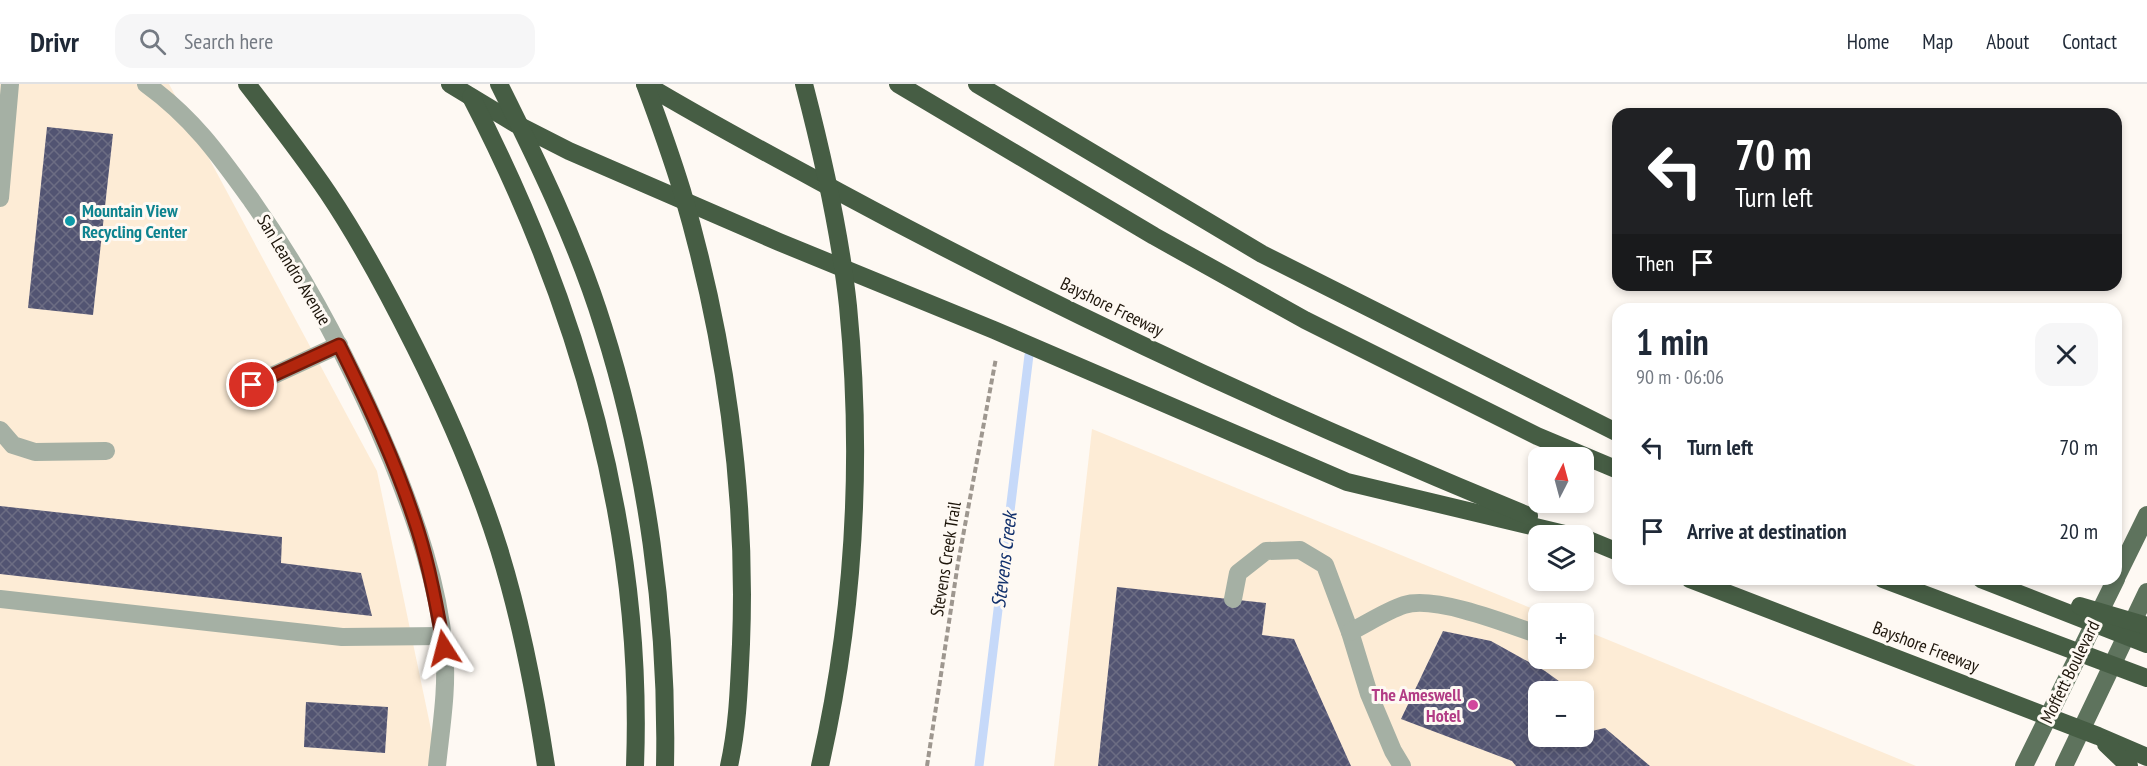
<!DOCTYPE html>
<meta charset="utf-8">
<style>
body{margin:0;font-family:"PT Sans Narrow",sans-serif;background:#f6f6f7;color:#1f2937;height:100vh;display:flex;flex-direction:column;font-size:22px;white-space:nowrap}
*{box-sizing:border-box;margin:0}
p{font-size:20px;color:#747a83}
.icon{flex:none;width:33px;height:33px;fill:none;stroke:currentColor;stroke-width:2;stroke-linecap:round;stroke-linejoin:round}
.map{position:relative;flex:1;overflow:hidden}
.details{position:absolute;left:1612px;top:219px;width:510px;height:282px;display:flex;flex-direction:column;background:#fff;border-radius:18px;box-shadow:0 3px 9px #0003}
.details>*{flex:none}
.guide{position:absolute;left:1612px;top:24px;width:510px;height:183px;border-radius:18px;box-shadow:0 3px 9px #0003;background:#202124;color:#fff;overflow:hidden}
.needle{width:39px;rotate:6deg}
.buttons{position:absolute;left:1528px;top:363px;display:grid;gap:12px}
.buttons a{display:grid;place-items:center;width:66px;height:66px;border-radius:12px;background:#fff;box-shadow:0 3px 9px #0003;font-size:30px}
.pin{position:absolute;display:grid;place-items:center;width:51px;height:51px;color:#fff;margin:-26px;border:3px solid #fff;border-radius:50%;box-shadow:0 2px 6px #0007}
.me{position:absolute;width:66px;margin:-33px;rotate:351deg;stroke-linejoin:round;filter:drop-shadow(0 0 4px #0008)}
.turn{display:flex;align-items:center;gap:21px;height:126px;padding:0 24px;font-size:27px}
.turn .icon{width:78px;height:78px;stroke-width:2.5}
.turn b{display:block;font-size:42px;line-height:51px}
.then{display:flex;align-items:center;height:57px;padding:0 24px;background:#0003;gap:12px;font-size:22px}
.round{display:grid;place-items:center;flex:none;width:63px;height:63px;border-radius:18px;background:#f6f6f7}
.summary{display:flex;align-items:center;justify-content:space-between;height:102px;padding:0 24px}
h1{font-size:36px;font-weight:800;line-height:45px}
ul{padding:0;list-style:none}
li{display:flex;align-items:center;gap:18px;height:84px;padding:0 24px}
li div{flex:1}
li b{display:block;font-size:22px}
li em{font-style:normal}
header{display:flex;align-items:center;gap:36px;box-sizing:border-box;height:84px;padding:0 30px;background:#fff;border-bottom:2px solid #e0e1e3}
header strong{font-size:28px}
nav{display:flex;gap:33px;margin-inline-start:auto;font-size:21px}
.search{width:420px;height:54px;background:#f6f6f7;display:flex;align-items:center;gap:15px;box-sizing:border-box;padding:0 21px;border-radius:18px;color:#747a83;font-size:22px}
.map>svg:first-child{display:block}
.built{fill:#fdecd6;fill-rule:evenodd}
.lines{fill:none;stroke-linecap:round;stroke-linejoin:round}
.stream{stroke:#c6d9f9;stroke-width:9}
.building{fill:url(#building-cross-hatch)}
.path{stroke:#9e978f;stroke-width:4;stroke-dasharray:6 3;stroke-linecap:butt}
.minor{stroke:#a5b0a4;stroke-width:18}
.major{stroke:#5e735d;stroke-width:18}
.highway{stroke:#465d44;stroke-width:18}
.route-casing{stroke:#741908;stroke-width:15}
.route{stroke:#b2260d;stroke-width:10}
.culture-dot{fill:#0f9aa8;stroke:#fef9f3;stroke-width:2}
.hotel-dot{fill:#d1479c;stroke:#fef9f3;stroke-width:2}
.labels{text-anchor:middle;stroke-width:6;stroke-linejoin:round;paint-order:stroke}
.culture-label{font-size:18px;font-weight:bold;fill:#0d838f;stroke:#fef9f3;text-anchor:start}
.street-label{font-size:18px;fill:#1d150a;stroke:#fef9f3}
.hotel-label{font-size:18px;font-weight:bold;fill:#b23c85;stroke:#fef9f3;text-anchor:end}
.water-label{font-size:20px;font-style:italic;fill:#102f6b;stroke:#fef9f3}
</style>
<header>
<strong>Drivr</strong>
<div class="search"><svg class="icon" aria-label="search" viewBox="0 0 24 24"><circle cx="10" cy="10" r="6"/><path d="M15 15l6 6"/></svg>Search here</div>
<nav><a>Home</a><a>Map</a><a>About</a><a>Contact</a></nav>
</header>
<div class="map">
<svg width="2147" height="682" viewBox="0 0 2147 682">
<defs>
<pattern id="building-cross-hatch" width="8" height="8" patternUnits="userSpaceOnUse" patternTransform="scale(1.5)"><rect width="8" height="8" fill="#525472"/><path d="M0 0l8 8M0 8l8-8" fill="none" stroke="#6c6d83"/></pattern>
</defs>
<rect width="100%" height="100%" fill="#fef9f3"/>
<!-- built -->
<g class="built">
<path d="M0 0H169L377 387 433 655 430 682H0Z"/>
<path d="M1092 345 1543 529 1539 530V574H1584V546L1916 682H1054ZM1539 608H1584V652H1539Z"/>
</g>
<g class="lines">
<!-- stream -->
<path class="stream" d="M979 682 1029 271"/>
</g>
<!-- building -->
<g class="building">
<path d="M47 43 113 50 93 231 28 224Z"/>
<path d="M0 422 282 453 281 479 361 489 372 532 0 490Z"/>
<path d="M1117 503 1266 519 1262 551 1294 555 1351 682H1098Z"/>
<path d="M1443 547 1491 557 1545 587 1574 608H1539V652H1584V639L1592 647 1605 644 1650 682H1516L1512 677 1401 635Z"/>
<path d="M306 618 388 623 385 669 304 663Z"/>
</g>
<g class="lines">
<!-- path -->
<path class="path" d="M927 682 958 479 996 274"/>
<!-- minor -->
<g class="minor">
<path d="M146 0C193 34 219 71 252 117 309 198 354 286 392 377 416 436 438 500 444 564 448 603 441 643 437 682"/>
<path d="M0 114 10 0"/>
<path d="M252 301 339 261"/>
<path d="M0 346 13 361 35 368 106 367"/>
<path d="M0 515 342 553 442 552"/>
<path d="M1233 515 1238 489 1266 467 1300 466 1325 481 1350 548 1369 610 1393 667 1402 682"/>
<path d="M1350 548C1368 539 1386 527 1404 521 1435 511 1508 540 1539 551"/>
</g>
<!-- major -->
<g class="major">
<path d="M2116 494 2147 431"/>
<path d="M2024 682 2116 495"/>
<path d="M2064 682 2147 508"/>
</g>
<!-- highway -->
<g class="highway">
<path d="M247 0C275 36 303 72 328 109 361 158 389 211 415 263 448 329 477 395 499 465 521 536 535 609 546 682"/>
<path d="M450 0 516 40 569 67 779 158 994 246 1347 398 1573 452"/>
<path d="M499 0C538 78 577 158 603 242 647 381 668 537 665 682"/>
<path d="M645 0C708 38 774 73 839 108 1063 229 1294 335 1529 432"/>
<path d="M645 0C658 35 671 71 682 107 725 253 747 409 741 560 739 601 738 642 729 682"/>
<path d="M804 0C823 73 840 147 848 222 863 376 854 532 820 682"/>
<path d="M898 0 1154 152 1305 236 1537 352 1618 386"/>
<path d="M977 0 1262 170 1618 349"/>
<path d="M471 13C578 219 644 448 635 682"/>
<path d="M1584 454 1618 468"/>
<path d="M1690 495 2098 652 2147 673"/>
<path d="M1883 495 2147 594"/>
<path d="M1981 495 2147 560"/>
<path d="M2080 522 2147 542"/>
<path d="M2106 660 2129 682"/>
</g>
</g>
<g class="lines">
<defs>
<path id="route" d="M252 301 339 261C369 321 398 383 418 447 430 485 437 525 444 564"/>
</defs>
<!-- route casing -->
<use href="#route" class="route-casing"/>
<!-- route -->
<use href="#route" class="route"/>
</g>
<!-- markers -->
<circle class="culture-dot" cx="70" cy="137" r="6"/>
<circle class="hotel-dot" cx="1473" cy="621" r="6"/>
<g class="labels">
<!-- culture labels -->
<g class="culture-label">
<text x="82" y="133">Mountain View<tspan x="82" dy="21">Recycling Center</tspan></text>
</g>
<!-- street labels -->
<g class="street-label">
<text transform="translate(294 186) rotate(59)" y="6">San Leandro Avenue</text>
<text transform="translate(1112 223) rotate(26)" y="6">Bayshore Freeway</text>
<text transform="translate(946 475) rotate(-81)" y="6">Stevens Creek Trail</text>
<text transform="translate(1926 563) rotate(21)" y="6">Bayshore Freeway</text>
<text transform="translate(2070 588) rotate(-64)" y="6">Moffett Boulevard</text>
</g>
<!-- hotel labels -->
<g class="hotel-label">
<text x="1461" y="617">The Ameswell<tspan x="1461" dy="21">Hotel</tspan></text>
</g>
<!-- water labels -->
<g class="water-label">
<text transform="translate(1004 476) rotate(-83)" y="7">Stevens Creek</text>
</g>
</g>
</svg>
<div class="buttons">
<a><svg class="needle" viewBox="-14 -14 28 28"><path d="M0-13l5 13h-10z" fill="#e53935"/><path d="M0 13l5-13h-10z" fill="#747a83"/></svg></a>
<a><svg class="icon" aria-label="layers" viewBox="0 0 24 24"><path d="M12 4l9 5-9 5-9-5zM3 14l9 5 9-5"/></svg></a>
<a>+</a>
<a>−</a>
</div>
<div class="pin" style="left:252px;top:301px;background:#d93025"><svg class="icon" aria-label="arrive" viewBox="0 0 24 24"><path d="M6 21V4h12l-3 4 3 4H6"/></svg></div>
<svg class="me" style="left:444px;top:564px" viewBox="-20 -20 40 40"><path d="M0-17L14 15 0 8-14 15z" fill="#b2260d" stroke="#fff" stroke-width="4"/></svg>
<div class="guide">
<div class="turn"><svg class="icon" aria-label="left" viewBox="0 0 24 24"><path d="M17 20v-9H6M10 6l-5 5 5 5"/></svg><div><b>70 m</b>Turn left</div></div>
<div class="then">Then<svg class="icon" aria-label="arrive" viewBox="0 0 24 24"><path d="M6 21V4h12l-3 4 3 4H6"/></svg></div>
</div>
<section class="details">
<div class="summary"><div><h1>1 min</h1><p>90 m · 06:06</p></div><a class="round"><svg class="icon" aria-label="close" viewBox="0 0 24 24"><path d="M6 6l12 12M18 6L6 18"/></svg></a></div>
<ul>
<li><svg class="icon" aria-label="left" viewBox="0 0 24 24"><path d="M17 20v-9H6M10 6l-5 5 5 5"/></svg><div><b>Turn left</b></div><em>70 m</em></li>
<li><svg class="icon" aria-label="arrive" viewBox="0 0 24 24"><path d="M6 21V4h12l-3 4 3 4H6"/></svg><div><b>Arrive at destination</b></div><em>20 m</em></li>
</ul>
</section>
</div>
